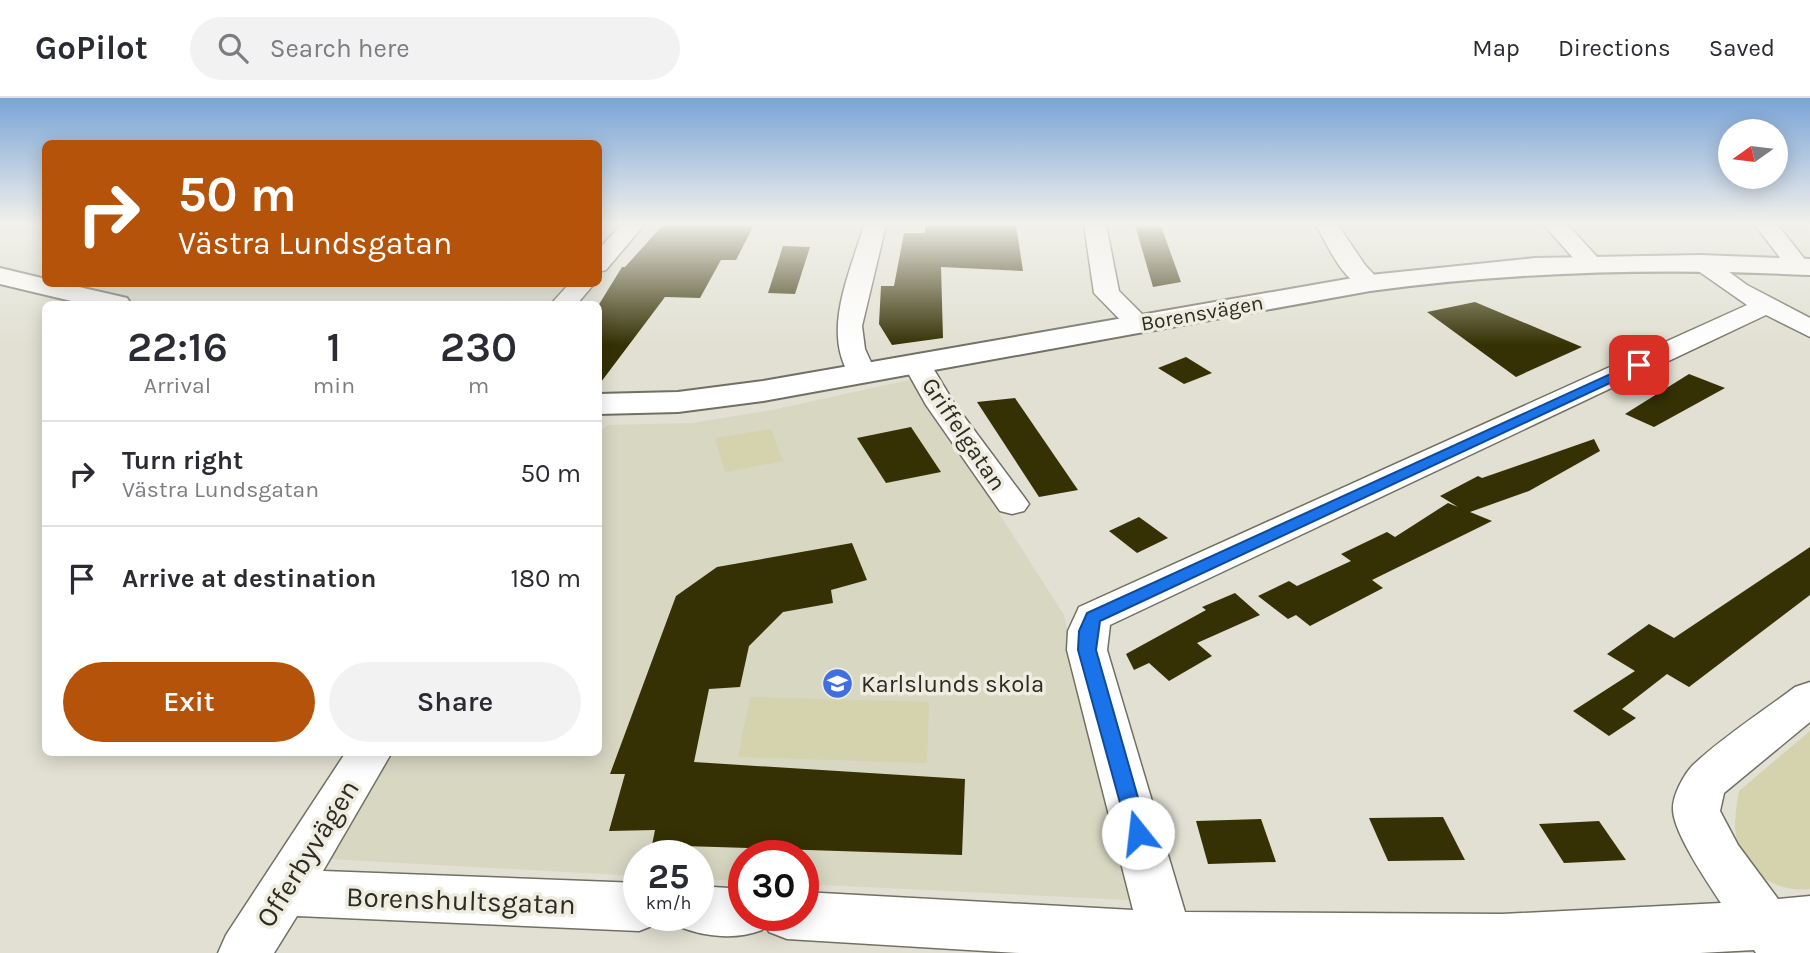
<!DOCTYPE html>
<meta charset="utf-8">
<style>
body{margin:0;font-family:Karla,sans-serif;background:#f2f2f3;color:#2b2b33;height:100vh;display:flex;flex-direction:column;font-size:26px;white-space:nowrap}
*{box-sizing:border-box;margin:0}
p{font-size:23px;color:#7c7c81}
.icon{flex:none;width:38px;height:38px;fill:none;stroke:currentColor;stroke-width:2;stroke-linecap:round;stroke-linejoin:round}
.map{position:relative;flex:1;overflow:hidden}
.details{position:absolute;left:42px;top:203px;width:560px;height:455px;display:flex;flex-direction:column;background:#fff;border-radius:10px;box-shadow:0 4px 18px #0003}
.details>*{flex:none}
.hud{position:absolute;left:42px;top:42px;width:560px;height:147px;border-radius:10px;box-shadow:0 4px 18px #0003;background:#b45309;color:#fff;overflow:hidden}
.needle{width:46px;rotate:256deg}
.controls{position:absolute;left:1718px;top:21px;display:grid;gap:14px}
.controls a{display:grid;place-items:center;width:70px;height:70px;border-radius:50%;background:#fff;box-shadow:0 4px 18px #0003;font-size:35px}
.speed{position:absolute;left:623px;top:742px;display:flex;gap:14px;font-size:35px;font-weight:700;text-align:center}
.speed>*{display:grid;place-content:center;width:91px;height:91px;border-radius:50%;background:#fff;box-shadow:0 4px 18px #0003;line-height:1}
.speed small{font-size:18px;font-weight:400}
.speed .limit{border:10px solid #d22;background:#fff;color:#111}
.pin{position:absolute;display:grid;place-items:center;width:60px;height:60px;color:#fff;margin:-30px;border-radius:14px;box-shadow:0 4px 10px #0006}
.me{position:absolute;width:77px;margin:-38px;rotate:344deg;stroke-linejoin:round;filter:drop-shadow(0 0 5px #0008)}
.turn{display:flex;align-items:center;gap:24px;height:147px;padding:0 21px;font-size:32px}
.turn .icon{width:91px;height:91px;stroke-width:2.5}
.turn b{display:block;font-size:49px;line-height:60px}
.eta{display:flex;justify-content:space-evenly;align-items:center;height:119px;text-align:center}
.eta b{font-size:42px;font-weight:600;line-height:49px}
.primary-button{display:flex;gap:14px;margin-top:auto;padding:14px 21px}
.primary-button a{flex:1;height:80px;border-radius:42px;background:#b45309;color:#fff;font-size:28px;font-weight:600;line-height:80px;text-align:center}
.primary-button a+a{background:#f2f2f3;color:#2b2b33}
ul{padding:0;list-style:none}
li{display:flex;align-items:center;gap:21px;height:105px;padding:0 21px;border-top:2px solid #e1e1e2}
li div{flex:1}
li b{display:block;font-size:26px}
li em{font-style:normal}
header{display:flex;align-items:center;gap:42px;box-sizing:border-box;height:98px;padding:0 35px;background:#fff;border-bottom:2px solid #e1e1e2}
header strong{font-size:33px}
nav{display:flex;gap:38px;margin-inline-start:auto;font-size:24px}
.search{width:490px;height:63px;background:#f2f2f3;display:flex;align-items:center;gap:18px;box-sizing:border-box;padding:0 24px;border-radius:38px;color:#7c7c81;font-size:26px}
.map>svg:first-child{display:block}
.built{fill:#d8d7c2}
.green{fill:#d5d2ae}
.building{fill:#353104}
.lines{fill:none;stroke-linecap:round;stroke-linejoin:round}
.street-casing{stroke:#717063;stroke-width:3}
.secondary-casing{stroke:#717063;stroke-width:4}
.street{fill:#fff;fill-rule:evenodd}
.secondary{fill:#fff;fill-rule:evenodd}
.route{fill:#1a73e8;stroke:#114b97;stroke-width:2}
.labels{text-anchor:middle;stroke-width:7;stroke-linejoin:round;paint-order:stroke}
.far-street-label{font-size:21px;fill:#2c2c26;stroke:#eeeddf}
.street-label{font-size:24px;fill:#2c2c26;stroke:#eeeddf}
.poi-label{font-size:24px;fill:#2c2c26;stroke:#eeeddf;text-anchor:start}
.near-street-label{font-size:28px;fill:#2c2c26;stroke:#eeeddf}
</style>
<header>
<strong>GoPilot</strong>
<div class="search"><svg class="icon" aria-label="search" viewBox="0 0 24 24"><circle cx="10" cy="10" r="6"/><path d="M15 15l6 6"/></svg>Search here</div>
<nav><a>Map</a><a>Directions</a><a>Saved</a></nav>
</header>
<div class="map">
<svg width="1810" height="855" viewBox="0 0 1810 855">
<rect width="100%" height="100%" fill="#e1e0d2"/>
<!-- built -->
<path class="built" d="M913 281 1064 517 1093 656 1130 802 803 786V758H744V783L698 781V758H639V778L328 761 391 655 598 654 599 334 608 327 692 325 777 311Z"/>
<!-- green -->
<g class="green">
<path d="M771 331 783 363 725 374 715 340Z"/>
<path d="M750 599 929 604 927 665 738 659Z"/>
<path d="M1810 633V791C1779 795 1752 778 1739 749 1732 732 1736 711 1739 693Z"/>
</g>
<!-- building -->
<g class="building">
<path d="M663 127H754L736 162H721L700 200 665 199 598 288V208L622 169H625Z"/>
<path d="M925 127H1016L1023 173 941 169 943 240 892 247 879 226 881 188H894L904 135H925Z"/>
<path d="M1135 127 1161 128 1181 184 1153 189Z"/>
<path d="M783 148 810 149 795 196 768 195Z"/>
<path d="M1475 204 1582 249 1516 279 1427 214Z"/>
<path d="M1186 259 1212 275 1184 286 1158 270Z"/>
<path d="M1689 276 1725 290 1654 329 1625 316Z"/>
<path d="M1015 300 1078 392 1039 399 977 304Z"/>
<path d="M911 329 941 374 886 385 857 340Z"/>
<path d="M1594 341 1600 353 1529 393 1470 414 1492 423 1372 482 1383 490 1310 528 1296 517 1288 521 1258 498 1289 483 1297 488 1351 463 1341 456 1387 434 1395 439 1448 405 1458 409 1440 398 1478 378 1482 380Z"/>
<path d="M1139 419 1168 440 1137 455 1109 433Z"/>
<path d="M852 445 867 482 831 492 833 505 783 514 749 548 740 589 709 591 694 664 965 681 962 757 652 747 655 732 609 733 625 676H610L676 498 717 469Z"/>
<path d="M1810 449V497L1689 589 1667 576 1622 611 1636 620 1609 638 1573 613 1635 573 1607 556 1649 526 1674 540Z"/>
<path d="M1235 495 1260 517 1197 545 1212 558 1169 583 1149 565 1134 572 1126 556 1206 512 1202 509Z"/>
<path d="M1443 719 1465 762 1388 763 1369 720Z"/>
<path d="M1261 721 1276 764 1208 766 1196 723Z"/>
<path d="M1599 723 1626 762 1564 765 1539 726Z"/>
</g>
<g class="lines">
<defs>
<g id="street">
<path d="M621 127H644L606 172 598 174V152Z"/>
<path d="M864 127H886L862 228 865 251 876 275 872 281 862 284 852 281C820 235 850 176 864 127Z"/>
<path d="M1084 127H1106L1119 193 1152 226 1148 232 1139 234 1130 232 1094 195Z"/>
<path d="M1316 127H1338L1365 167 1382 185 1379 190C1348 198 1329 149 1316 127Z"/>
<path d="M1544 127H1568L1598 160 1602 165 1598 170H1582Z"/>
<path d="M1755 127H1778L1810 168 1807 174 1799 176 1791 174Z"/>
<path d="M1702 158 1710 160 1747 187 1810 220V239L1766 217 1110 527 1107 552 1185 814 1502 816 1721 805C1708 785 1672 733 1673 710 1673 697 1684 676 1693 667 1724 638 1762 614 1795 589L1810 584V624L1724 695 1720 713 1738 747 1778 801 1810 798V855H1756L1754 852 1700 855H1019L787 841 769 834 765 826 762 832C736 842 706 839 680 829L675 817H698V788L744 791V817H803V794L1133 812 1067 552 1068 533 1079 509 1747 207 1694 170 1690 165 1694 160Z"/>
<path d="M569 186H594L577 206H551Z"/>
<path d="M917 258 927 260 954 305 1024 399 1029 406 1024 413 1012 416 1000 413 926 307 903 266 907 260Z"/>
<path d="M346 654H392L323 773 639 785V817H661L657 826 639 833 297 818 274 855H218L226 837Z"/>
</g>
<g id="secondary">
<path d="M1700 157 1810 161V177C1662 170 1517 173 1370 193L763 303 678 314 598 316V296L678 294 763 283 1370 177 1535 160Z"/>
<path d="M0 170 46 181V186H66L127 200 131 206H84L0 186Z"/>
</g>
</defs>
<!-- street casing -->
<use href="#street" class="street-casing"/>
<!-- secondary casing -->
<use href="#secondary" class="secondary-casing"/>
<!-- street -->
<use href="#street" class="street"/>
<!-- secondary -->
<use href="#secondary" class="secondary"/>
</g>
<!-- sky -->
<linearGradient id="sky" x2="0" y2="1"><stop stop-color="#7aa4d7"/><stop offset="0.51" stop-color="#f2f1eb"/><stop offset="1" stop-color="#f2f1eb" stop-opacity="0"/></linearGradient>
<rect width="1810" height="247" fill="url(#sky)"/>
<!-- route -->
<path class="route" d="M1639 263 1644 264V269L1100 523 1096 552 1148 735 1145 741 1138 744 1130 741 1078 552 1079 533 1087 515Z"/>
<!-- icons -->
<defs>
<symbol id="school-disc" viewBox="-11 -11 22 22"><circle r="9.5" fill="#3f6fe0" stroke="#eeeddf"/><path d="M0-5L7-2L0 1L-7-2ZM-4 1L0 2.5L4 1V4Q0 6-4 4Z" fill="#fff"/></symbol>
</defs>
<g fill-rule="evenodd">
<use href="#school-disc" x="820" y="568" width="35" height="35"/>
</g>
<g class="labels">
<!-- far-street labels -->
<g class="far-street-label">
<text transform="translate(1202 215) rotate(-10)" y="7">Borensvägen</text>
</g>
<!-- street labels -->
<g class="street-label">
<text transform="translate(964 336) rotate(56)" y="8">Griffelgatan</text>
</g>
<!-- poi labels -->
<g class="poi-label">
<text x="861" y="594">Karlslunds skola</text>
</g>
<!-- near-street labels -->
<g class="near-street-label">
<text transform="translate(307 755) rotate(-58)" y="10">Offerbyvägen</text>
<text transform="translate(461 802) rotate(2)" y="10">Borenshultsgatan</text>
</g>
</g>
</svg>
<div class="controls">
<a><svg class="needle" viewBox="-14 -14 28 28"><path d="M0-13l5 13h-10z" fill="#e53935"/><path d="M0 13l5-13h-10z" fill="#7c7c81"/></svg></a>
</div>
<div class="speed"><div>25<small>km/h</small></div><div class="limit">30</div></div>
<div class="pin" style="left:1639px;top:267px;background:#d93025"><svg class="icon" aria-label="arrive" viewBox="0 0 24 24"><path d="M6 21V4h12l-3 4 3 4H6"/></svg></div>
<svg class="me" style="left:1138px;top:735px" viewBox="-20 -20 40 40"><circle r="19" fill="#fff"/><path d="M0-13L10 11 0 6-10 11z" fill="#1a73e8"/></svg>
<div class="hud">
<div class="turn"><svg class="icon" aria-label="right" viewBox="0 0 24 24"><path d="M7 20v-9h11M14 6l5 5-5 5"/></svg><div><b>50 m</b>Västra Lundsgatan</div></div>
</div>
<section class="details">
<div class="eta">
<div><b>22:16</b><p>Arrival</p></div>
<div><b>1</b><p>min</p></div>
<div><b>230</b><p>m</p></div>
</div>
<ul>
<li><svg class="icon" aria-label="right" viewBox="0 0 24 24"><path d="M7 20v-9h11M14 6l5 5-5 5"/></svg><div><b>Turn right</b><p>Västra Lundsgatan</p></div><em>50 m</em></li>
<li><svg class="icon" aria-label="arrive" viewBox="0 0 24 24"><path d="M6 21V4h12l-3 4 3 4H6"/></svg><div><b>Arrive at destination</b></div><em>180 m</em></li>
</ul>
<div class="primary-button"><a>Exit</a><a>Share</a></div>
</section>
</div>
